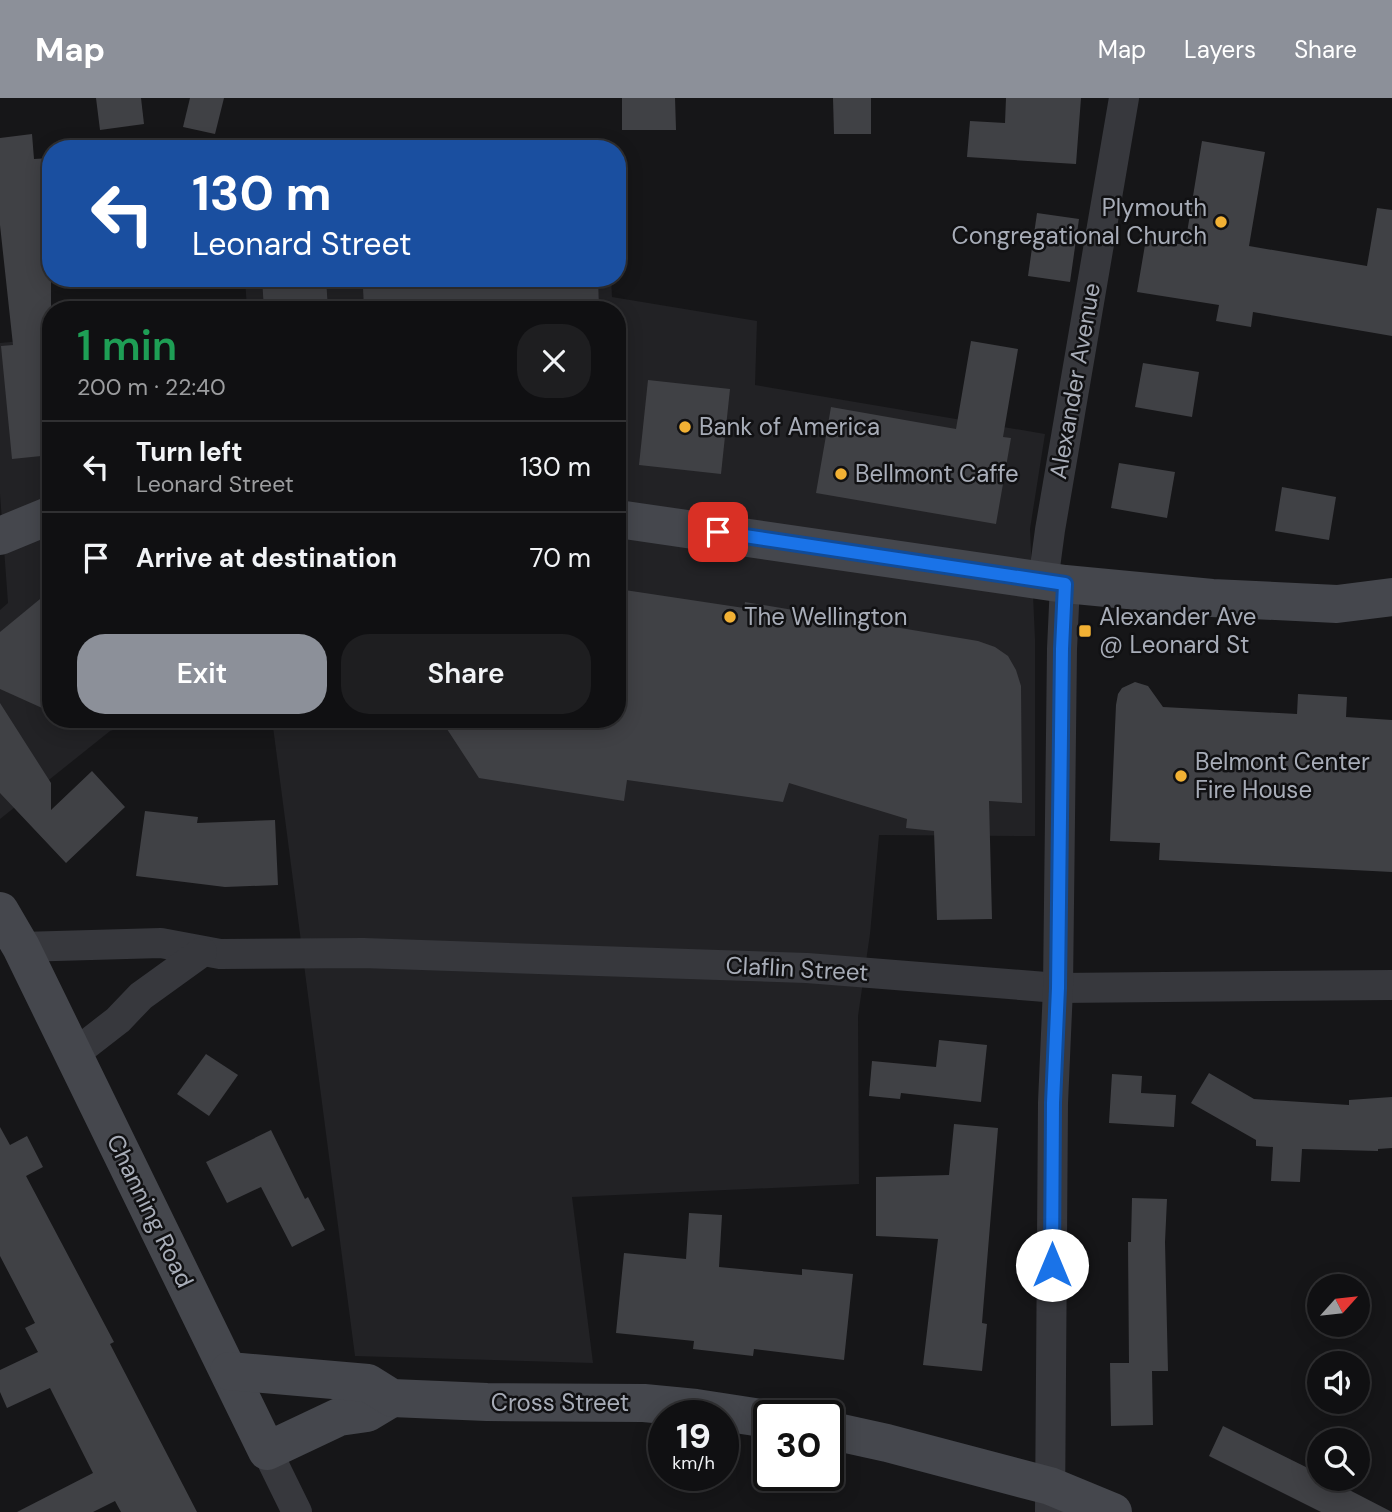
<!DOCTYPE html>
<meta charset="utf-8">
<style>
body{margin:0;font-family:"DM Sans",sans-serif;background:#1e1e20;color:#f1f3f6;height:100vh;display:flex;flex-direction:column;font-size:26px;white-space:nowrap}
*{box-sizing:border-box;margin:0}
p{font-size:23px;color:#9c9d9f}
.icon{flex:none;width:38px;height:38px;fill:none;stroke:currentColor;stroke-width:2;stroke-linecap:round;stroke-linejoin:round}
.map{position:relative;flex:1;overflow:hidden}
.sheet{position:absolute;left:42px;top:203px;width:584px;height:427px;display:flex;flex-direction:column;background:#101012;border-radius:28px;box-shadow:0 4px 18px #0003,0 0 0 2px #303032}
.sheet>*{flex:none}
.guide{position:absolute;left:42px;top:42px;width:584px;height:147px;border-radius:28px;box-shadow:0 4px 18px #0003,0 0 0 2px #303032;background:#1a4fa0;color:#fff;overflow:hidden}
.needle{width:46px;rotate:63deg}
.controls{position:absolute;left:1307px;top:1176px;display:grid;gap:14px}
.controls a{display:grid;place-items:center;width:63px;height:63px;border-radius:50%;background:#101012;box-shadow:0 4px 18px #0003,0 0 0 2px #303032;font-size:35px}
.speed{position:absolute;left:648px;top:1302px;display:flex;gap:14px;font-size:35px;font-weight:700;text-align:center}
.speed>*{display:grid;place-content:center;width:91px;height:91px;border-radius:50%;background:#101012;box-shadow:0 4px 18px #0003,0 0 0 2px #303032;line-height:1}
.speed small{font-size:18px;font-weight:400}
.speed .limit{border:4px solid #111;border-radius:10px;background:#fff;color:#111}
.pin{position:absolute;display:grid;place-items:center;width:60px;height:60px;color:#fff;margin:-30px;border-radius:14px;box-shadow:0 4px 10px #0006}
.me{position:absolute;width:77px;margin:-38px;rotate:0deg;stroke-linejoin:round;filter:drop-shadow(0 0 5px #0008)}
.turn{display:flex;align-items:center;gap:24px;height:147px;padding:0 35px;font-size:32px}
.turn .icon{width:91px;height:91px;stroke-width:2.5}
.turn b{display:block;font-size:49px;line-height:60px}
.round{display:grid;place-items:center;flex:none;width:74px;height:74px;border-radius:28px;background:#1e1e20}
.headline{display:flex;align-items:center;justify-content:space-between;height:119px;padding:0 35px}
h1{font-size:42px;font-weight:600;line-height:52px;color:#1e9e55}
.button{display:flex;gap:14px;margin-top:auto;padding:14px 35px}
.button a{flex:1;height:80px;border-radius:28px;background:#8c9099;color:#fff;font-size:28px;font-weight:600;line-height:80px;text-align:center}
.button a+a{background:#1e1e20;color:#f1f3f6}
ul{padding:0;list-style:none}
li{display:flex;align-items:center;gap:21px;height:91px;padding:0 35px;border-top:2px solid #303032}
li div{flex:1}
li b{display:block;font-size:26px}
li em{font-style:normal}
header{display:flex;align-items:center;gap:42px;box-sizing:border-box;height:98px;padding:0 35px;background:#8c9099;color:#fff}
header strong{font-size:33px}
nav{display:flex;gap:38px;margin-inline-start:auto;font-size:24px}
.map>svg:first-child{display:block}
.built{fill:#222225}
.building{fill:#404145}
.lines{fill:none;stroke-linecap:round;stroke-linejoin:round}
.street{stroke:#37383d;stroke-width:30}
.secondary{stroke:#45474d;stroke-width:38}
.route-casing{stroke:#114b97;stroke-width:18}
.route{stroke:#1a73e8;stroke-width:12}
.poi-dot{fill:#f2b134;stroke:#111113;stroke-width:2.5}
.labels{text-anchor:middle;stroke-width:5;stroke-linejoin:round;paint-order:stroke}
.poi-label{font-size:24px;fill:#a8adb8;stroke:#111113;text-anchor:start}
.street-label{font-size:24px;fill:#a8adb8;stroke:#111113}
</style>
<header>
<strong>Map</strong>
<nav><a>Map</a><a>Layers</a><a>Share</a></nav>
</header>
<div class="map">
<svg width="1392" height="1414" viewBox="0 0 1392 1414">
<rect width="100%" height="100%" fill="#161618"/>
<!-- built -->
<g class="built">
<path d="M245 180H611L612 199 757 223 755 287 1045 336 1030 431 1035 541V738L879 737 870 836 858 918 859 1086 572 1099 593 1265 355 1258 272 621H618V212H247Z"/>
<path d="M51 240V621H147L110 633 0 721V512L8 505 0 396V245Z"/>
</g>
<!-- building -->
<g class="building">
<path d="M96 0H141L144 26 100 32Z"/>
<path d="M190 0H224L215 36 183 29Z"/>
<path d="M622 0H675L676 32H622Z"/>
<path d="M833 0H871V36H834Z"/>
<path d="M1006 0H1081L1076 66 967 59 970 23 1005 25Z"/>
<path d="M32 36 34 61 51 60V357L12 361 1 248 13 247 0 127V40Z"/>
<path d="M1202 43 1265 54 1249 148 1367 168 1377 110 1392 112V238L1253 214 1251 229 1216 223 1219 207 1137 194 1146 141 1185 147Z"/>
<path d="M1037 115 1079 121 1070 184 1028 178Z"/>
<path d="M262 180H326L328 212H264Z"/>
<path d="M521 180H598L599 212H364L363 189Z"/>
<path d="M971 243 1018 251 1003 339 1011 340 996 426 816 395 831 309 956 331Z"/>
<path d="M1143 265 1199 274 1192 319 1135 309Z"/>
<path d="M648 282 730 291 721 376 639 367Z"/>
<path d="M1119 365 1175 374 1167 420 1111 410Z"/>
<path d="M1282 389 1336 399 1329 442 1275 433Z"/>
<path d="M618 491 744 510 745 504 978 543 995 549 1008 558 1016 572 1021 588 1022 705 989 703 992 821 937 822 934 733 906 730 907 721 789 685 783 704 627 682 624 703 479 680 445 628 492 630 493 621H618Z"/>
<path d="M51 492V614L0 591V534Z"/>
<path d="M1135 584 1148 588 1163 609 1297 616 1298 596 1347 599 1346 619 1392 622V774L1159 762 1160 745 1110 743 1116 607 1118 596 1122 590Z"/>
<path d="M0 605 51 685V712L92 673 125 709 66 765 0 695Z"/>
<path d="M145 713 198 719 197 725 275 722 278 787 225 789 136 778Z"/>
<path d="M939 942 987 947 981 1004 901 995 900 1001 869 998 872 963 936 969Z"/>
<path d="M206 956 238 977 209 1018 177 996Z"/>
<path d="M1209 975 1254 1001 1349 1007V1002L1392 999V1050L1378 1051V1053L1302 1051 1300 1084 1271 1083 1273 1049 1256 1048V1042L1191 1005Z"/>
<path d="M1112 976 1142 978 1141 995 1176 997 1174 1029 1109 1025Z"/>
<path d="M954 1026 998 1030 982 1225 987 1226 982 1273 923 1267 938 1141 876 1138V1079L949 1077Z"/>
<path d="M0 1029 10 1047 27 1038 43 1069 26 1078 114 1244 110 1246 197 1414H121L115 1403 93 1414H17L93 1375 50 1290 7 1310 0 1294V1272L38 1254 25 1230 35 1225 0 1158Z"/>
<path d="M271 1032 305 1101 308 1099 325 1132 292 1149 261 1089 227 1105 206 1064Z"/>
<path d="M1132 1100 1167 1101 1165 1144 1168 1273H1152L1153 1327 1111 1328 1110 1265H1129L1128 1144H1131Z"/>
<path d="M689 1115 722 1117 719 1169 802 1177V1171L853 1176 844 1262 754 1251 753 1258 693 1251 694 1243 616 1235 624 1155 686 1161Z"/>
<path d="M1223 1328 1320 1376V1381H1328L1392 1414H1321L1209 1358Z"/>
</g>
<g class="lines">
<!-- street -->
<g class="street">
<path d="M1043 484 1050 432 1124 0"/>
<path d="M21 849 161 845 220 856 363 855 807 870 1058 890 1392 887"/>
<path d="M73 957 118 922 141 898 202 854"/>
<path d="M267 1353 297 1414"/>
<path d="M1050 1414 1053 1005 1058 890 1062 551 1065 486"/>
</g>
<!-- secondary -->
<g class="secondary">
<path d="M618 421 1065 486 1212 500 1337 506 1392 499"/>
<path d="M0 438 51 417"/>
<path d="M0 813 21 849 267 1353 339 1319 367 1315 392 1300"/>
<path d="M229 1273 368 1285 392 1300 487 1304 644 1305 696 1310 768 1321"/>
<path d="M828 1332 887 1345 1050 1388 1113 1414"/>
</g>
</g>
<g class="lines">
<defs>
<path id="route" d="M718 434 1065 486 1062 551 1058 890 1053 1005 1052 1167"/>
</defs>
<!-- route casing -->
<use href="#route" class="route-casing"/>
<!-- route -->
<use href="#route" class="route"/>
</g>
<!-- markers -->
<g class="poi-dot">
<circle cx="1221" cy="124" r="7"/>
<circle cx="685" cy="329" r="7"/>
<circle cx="841" cy="376" r="7"/>
<circle cx="730" cy="519" r="7"/>
<rect x="1078" y="526" width="14" height="14" rx="3.5"/>
<circle cx="1181" cy="678" r="7"/>
</g>
<g class="labels">
<!-- poi labels -->
<g class="poi-label">
<text x="1207" y="118" text-anchor="end">Plymouth<tspan x="1207" dy="28">Congregational Church</tspan></text>
<text x="699" y="337">Bank of America</text>
<text x="855" y="384">Bellmont Caffe</text>
<text x="744" y="527">The Wellington</text>
<text x="1099" y="527">Alexander Ave<tspan x="1099" dy="28">@ Leonard St</tspan></text>
<text x="1195" y="672">Belmont Center<tspan x="1195" dy="28">Fire House</tspan></text>
</g>
<!-- street labels -->
<g class="street-label">
<text transform="translate(1075 283) rotate(-80)" y="8">Alexander Avenue</text>
<text transform="translate(797 871) rotate(3)" y="8">Claflin Street</text>
<text transform="translate(150 1113) rotate(64)" y="8">Channing Road</text>
<text x="560" y="1313">Cross Street</text>
</g>
</g>
</svg>
<div class="controls">
<a><svg class="needle" viewBox="-14 -14 28 28"><path d="M0-13l5 13h-10z" fill="#e53935"/><path d="M0 13l5-13h-10z" fill="#9c9d9f"/></svg></a>
<a><svg class="icon" aria-label="sound" viewBox="0 0 24 24"><path d="M4 9h4l5-4v14l-5-4H4zM17 9q2 3 0 6"/></svg></a>
<a><svg class="icon" aria-label="search" viewBox="0 0 24 24"><circle cx="10" cy="10" r="6"/><path d="M15 15l6 6"/></svg></a>
</div>
<div class="speed"><div>19<small>km/h</small></div><div class="limit">30</div></div>
<div class="pin" style="left:718px;top:434px;background:#d93025"><svg class="icon" aria-label="arrive" viewBox="0 0 24 24"><path d="M6 21V4h12l-3 4 3 4H6"/></svg></div>
<svg class="me" style="left:1052px;top:1167px" viewBox="-20 -20 40 40"><circle r="19" fill="#fff"/><path d="M0-13L10 11 0 6-10 11z" fill="#1a73e8"/></svg>
<div class="guide">
<div class="turn"><svg class="icon" aria-label="left" viewBox="0 0 24 24"><path d="M17 20v-9H6M10 6l-5 5 5 5"/></svg><div><b>130 m</b>Leonard Street</div></div>
</div>
<section class="sheet">
<div class="headline"><div><h1>1 min</h1><p>200 m · 22:40</p></div><a class="round"><svg class="icon" aria-label="close" viewBox="0 0 24 24"><path d="M6 6l12 12M18 6L6 18"/></svg></a></div>
<ul>
<li><svg class="icon" aria-label="left" viewBox="0 0 24 24"><path d="M17 20v-9H6M10 6l-5 5 5 5"/></svg><div><b>Turn left</b><p>Leonard Street</p></div><em>130 m</em></li>
<li><svg class="icon" aria-label="arrive" viewBox="0 0 24 24"><path d="M6 21V4h12l-3 4 3 4H6"/></svg><div><b>Arrive at destination</b></div><em>70 m</em></li>
</ul>
<div class="button"><a>Exit</a><a>Share</a></div>
</section>
</div>
